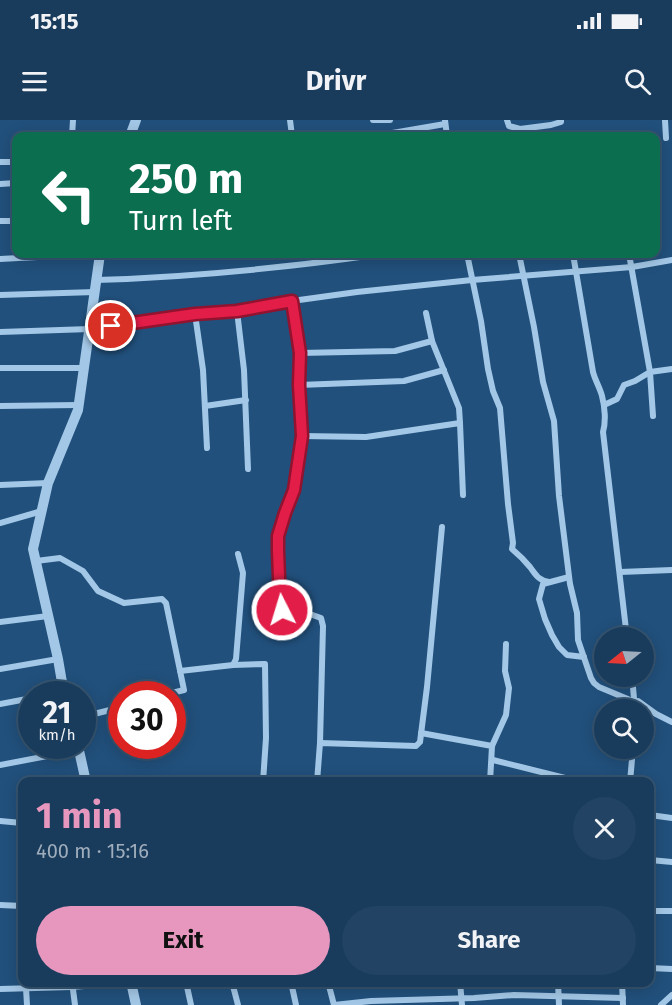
<!DOCTYPE html>
<meta charset="utf-8">
<style>
body{margin:0;font-family:"Fira Sans",sans-serif;background:#224363;color:#f1f3f6;height:100vh;display:flex;flex-direction:column;font-size:22px;white-space:nowrap}
*{box-sizing:border-box;margin:0}
p{font-size:20px;color:#9fadbc}
.icon{flex:none;width:33px;height:33px;fill:none;stroke:currentColor;stroke-width:2;stroke-linecap:round;stroke-linejoin:round}
.map{position:relative;flex:1;overflow:hidden}
.details{position:absolute;left:18px;top:657px;width:636px;height:210px;display:flex;flex-direction:column;background:#193c5d;border-radius:12px;box-shadow:0 3px 15px #0003,0 0 0 2px #375672}
.details>*{flex:none}
.guide{position:absolute;left:12px;top:12px;width:648px;height:126px;border-radius:12px;box-shadow:0 3px 15px #0003,0 0 0 2px #375672;background:#0b6e4f;color:#fff;overflow:hidden}
.needle{width:39px;rotate:252deg}
.buttons{position:absolute;left:594px;top:507px;display:grid;gap:12px}
.buttons a{display:grid;place-items:center;width:60px;height:60px;border-radius:50%;background:#193c5d;box-shadow:0 3px 15px #0003,0 0 0 2px #375672;font-size:30px}
.speed{position:absolute;left:18px;top:561px;display:flex;gap:12px;font-size:30px;font-weight:700;text-align:center}
.speed>*{display:grid;place-content:center;width:78px;height:78px;border-radius:50%;background:#193c5d;box-shadow:0 3px 15px #0003,0 0 0 2px #375672;line-height:1}
.speed small{font-size:15px;font-weight:400}
.speed .limit{border:9px solid #d22;background:#fff;color:#111}
.pin{position:absolute;display:grid;place-items:center;width:51px;height:51px;color:#fff;margin:-26px;border:3px solid #fff;border-radius:50%;box-shadow:0 2px 6px #0007}
.me{position:absolute;width:66px;margin:-33px;rotate:355deg;stroke-linejoin:round;filter:drop-shadow(0 0 4px #0008)}
.turn{display:flex;align-items:center;gap:21px;height:126px;padding:0 18px;font-size:27px}
.turn .icon{width:78px;height:78px;stroke-width:2.5}
.turn b{display:block;font-size:42px;line-height:51px}
.round{display:grid;place-items:center;flex:none;width:63px;height:63px;border-radius:32px;background:#224363}
.head{display:flex;align-items:center;justify-content:space-between;height:102px;padding:0 18px}
h1{font-size:36px;font-weight:700;line-height:45px;color:#e797bd}
.button{display:flex;gap:12px;margin-top:auto;padding:12px 18px}
.button a{flex:1;height:69px;border-radius:36px;background:#e797bd;color:#111;font-size:24px;font-weight:700;line-height:69px;text-align:center}
.button a+a{background:#224363;color:#f1f3f6}
.status{display:flex;justify-content:space-between;align-items:center;height:42px;padding:0 30px;background:#193c5d;direction:ltr}
.status svg{height:16px;fill:currentColor}
header{display:flex;justify-content:space-between;align-items:center;height:78px;padding:0 18px;background:#193c5d;font-size:27px;font-weight:700}
.map>svg:first-child{display:block}
.lines{fill:none;stroke-linecap:round;stroke-linejoin:round}
.minor{stroke:#a3c7e6;stroke-width:6}
.tertiary{stroke:#a3c7e6;stroke-width:10}
.route-casing{stroke:#92132f;stroke-width:15}
.route{stroke:#e11d48;stroke-width:10}
</style>
<div class="status"><b>15:15</b><svg viewBox="0 0 49 12"><path d="M0 12V9h3v3zM5 12V6h3v6zM10 12V3h3v9zM15 12V0h3v12zM26 1h20v11H26zM47 4h2v5h-2z"/></svg></div>
<header><svg class="icon" aria-label="menu" viewBox="0 0 24 24"><path d="M4 6h16M4 12h16M4 18h16"/></svg>Drivr<svg class="icon" aria-label="search" viewBox="0 0 24 24"><circle cx="10" cy="10" r="6"/><path d="M15 15l6 6"/></svg></header>
<div class="map">
<svg width="672" height="885" viewBox="0 0 672 885">
<rect width="100%" height="100%" fill="#21507c"/>
<g class="lines">
<!-- minor -->
<g class="minor">
<path d="M290 0 292 16"/>
<path d="M373 0H390"/>
<path d="M445 0 447 16"/>
<path d="M507 0 509 6 520 9 551 5 561 2V0"/>
<path d="M665 0 666 18"/>
<path d="M72 16 73 0"/>
<path d="M375 16 445 4"/>
<path d="M0 42H16"/>
<path d="M0 64 16 63"/>
<path d="M0 101H16"/>
<path d="M467 134 481 201 488 249 493 271 500 288 508 384 513 423 512 429C518 434 525 441 530 447 536 455 538 460 549 462"/>
<path d="M519 134 534 207 543 262 554 301 559 376 570 464 577 493 578 520 591 558 594 563 599 567 635 582 638 581 656 594 672 602"/>
<path d="M573 134 593 252C595 260 600 268 602 276 605 287 606 302 603 312L627 518"/>
<path d="M0 139 75 135 76 134"/>
<path d="M96 160C193 157 285 148 381 134"/>
<path d="M0 175 95 172"/>
<path d="M237 191 244 250 248 349"/>
<path d="M426 193 432 221 459 288 460 303"/>
<path d="M195 194 203 250 207 328"/>
<path d="M0 212 90 209 195 194 237 191 292 181"/>
<path d="M300 233 395 231 432 221"/>
<path d="M0 248H84"/>
<path d="M299 265 404 261 444 250"/>
<path d="M604 285 617 279 624 265 635 261 650 252 629 134"/>
<path d="M0 286 79 285"/>
<path d="M205 286 246 280"/>
<path d="M653 296 650 252 672 249"/>
<path d="M302 316 366 317 460 303 463 375"/>
<path d="M0 365 48 363"/>
<path d="M0 403 42 391"/>
<path d="M36 441 60 438 83 451 98 471 124 483 162 479 166 483 184 570 168 574"/>
<path d="M620 452 672 450"/>
<path d="M569 457 543 464 539 479 545 499 552 515 559 527 567 535 584 537"/>
<path d="M0 502 48 496"/>
<path d="M233 545 265 544 266 618 263 662"/>
<path d="M0 549 58 539"/>
<path d="M180 551 233 545 236 539 243 453 238 434"/>
<path d="M632 556 635 590"/>
<path d="M50 574 63 572"/>
<path d="M0 584 32 578"/>
<path d="M82 597 122 587"/>
<path d="M421 613 492 626 490 662"/>
<path d="M320 623 323 506 321 498 307 493 282 490 280 483 278 416 285 393 294 370 302 316 299 265 300 233 292 181 357 172 472 160 632 147 672 140"/>
<path d="M492 626 506 595 509 568 505 551 506 524"/>
<path d="M493 640 581 662"/>
<path d="M0 645 79 630"/>
<path d="M317 662 320 623 416 626 420 622 427 567 442 407"/>
<path d="M630 662 633 628"/>
<path d="M650 695 672 698"/>
<path d="M0 701 22 703"/>
<path d="M650 740 672 742"/>
<path d="M0 785 22 786"/>
<path d="M650 791H672"/>
<path d="M650 848 672 849"/>
<path d="M72 862 75 885"/>
<path d="M186 862 191 885"/>
<path d="M232 862 238 885"/>
<path d="M291 862 296 885"/>
<path d="M328 862 334 885 371 881 474 878 514 875 623 878"/>
<path d="M460 862 462 885"/>
<path d="M558 862 559 885"/>
<path d="M622 862 623 885"/>
<path d="M26 868 27 885"/>
<path d="M0 869 72 867 134 862"/>
<path d="M661 885 672 875"/>
</g>
<!-- tertiary -->
<g class="tertiary">
<path d="M130 16 136 0"/>
<path d="M64 574 58 539 33 429 48 363 78 290 100 134"/>
<path d="M78 626 86 662"/>
<path d="M131 862 136 885"/>
</g>
</g>
<g class="lines">
<defs>
<path id="route" d="M111 206 195 194 237 191 292 181 300 233 299 265 302 316 294 370 285 393 278 416V431L280 483 282 490"/>
</defs>
<!-- route casing -->
<use href="#route" class="route-casing"/>
<!-- route -->
<use href="#route" class="route"/>
</g>
</svg>
<div class="buttons">
<a><svg class="needle" viewBox="-14 -14 28 28"><path d="M0-13l5 13h-10z" fill="#e53935"/><path d="M0 13l5-13h-10z" fill="#9fadbc"/></svg></a>
<a><svg class="icon" aria-label="search" viewBox="0 0 24 24"><circle cx="10" cy="10" r="6"/><path d="M15 15l6 6"/></svg></a>
</div>
<div class="speed"><div>21<small>km/h</small></div><div class="limit">30</div></div>
<div class="pin" style="left:111px;top:206px;background:#d93025"><svg class="icon" aria-label="arrive" viewBox="0 0 24 24"><path d="M6 21V4h12l-3 4 3 4H6"/></svg></div>
<svg class="me" style="left:282px;top:490px" viewBox="-20 -20 40 40"><circle r="17" fill="#e11d48" stroke="#fff" stroke-width="3"/><path d="M0-11L8 9 0 5-8 9z" fill="#fff"/></svg>
<div class="guide">
<div class="turn"><svg class="icon" aria-label="left" viewBox="0 0 24 24"><path d="M17 20v-9H6M10 6l-5 5 5 5"/></svg><div><b>250 m</b>Turn left</div></div>
</div>
<section class="details">
<div class="head"><div><h1>1 min</h1><p>400 m · 15:16</p></div><a class="round"><svg class="icon" aria-label="close" viewBox="0 0 24 24"><path d="M6 6l12 12M18 6L6 18"/></svg></a></div>
<div class="button"><a>Exit</a><a>Share</a></div>
</section>
</div>
